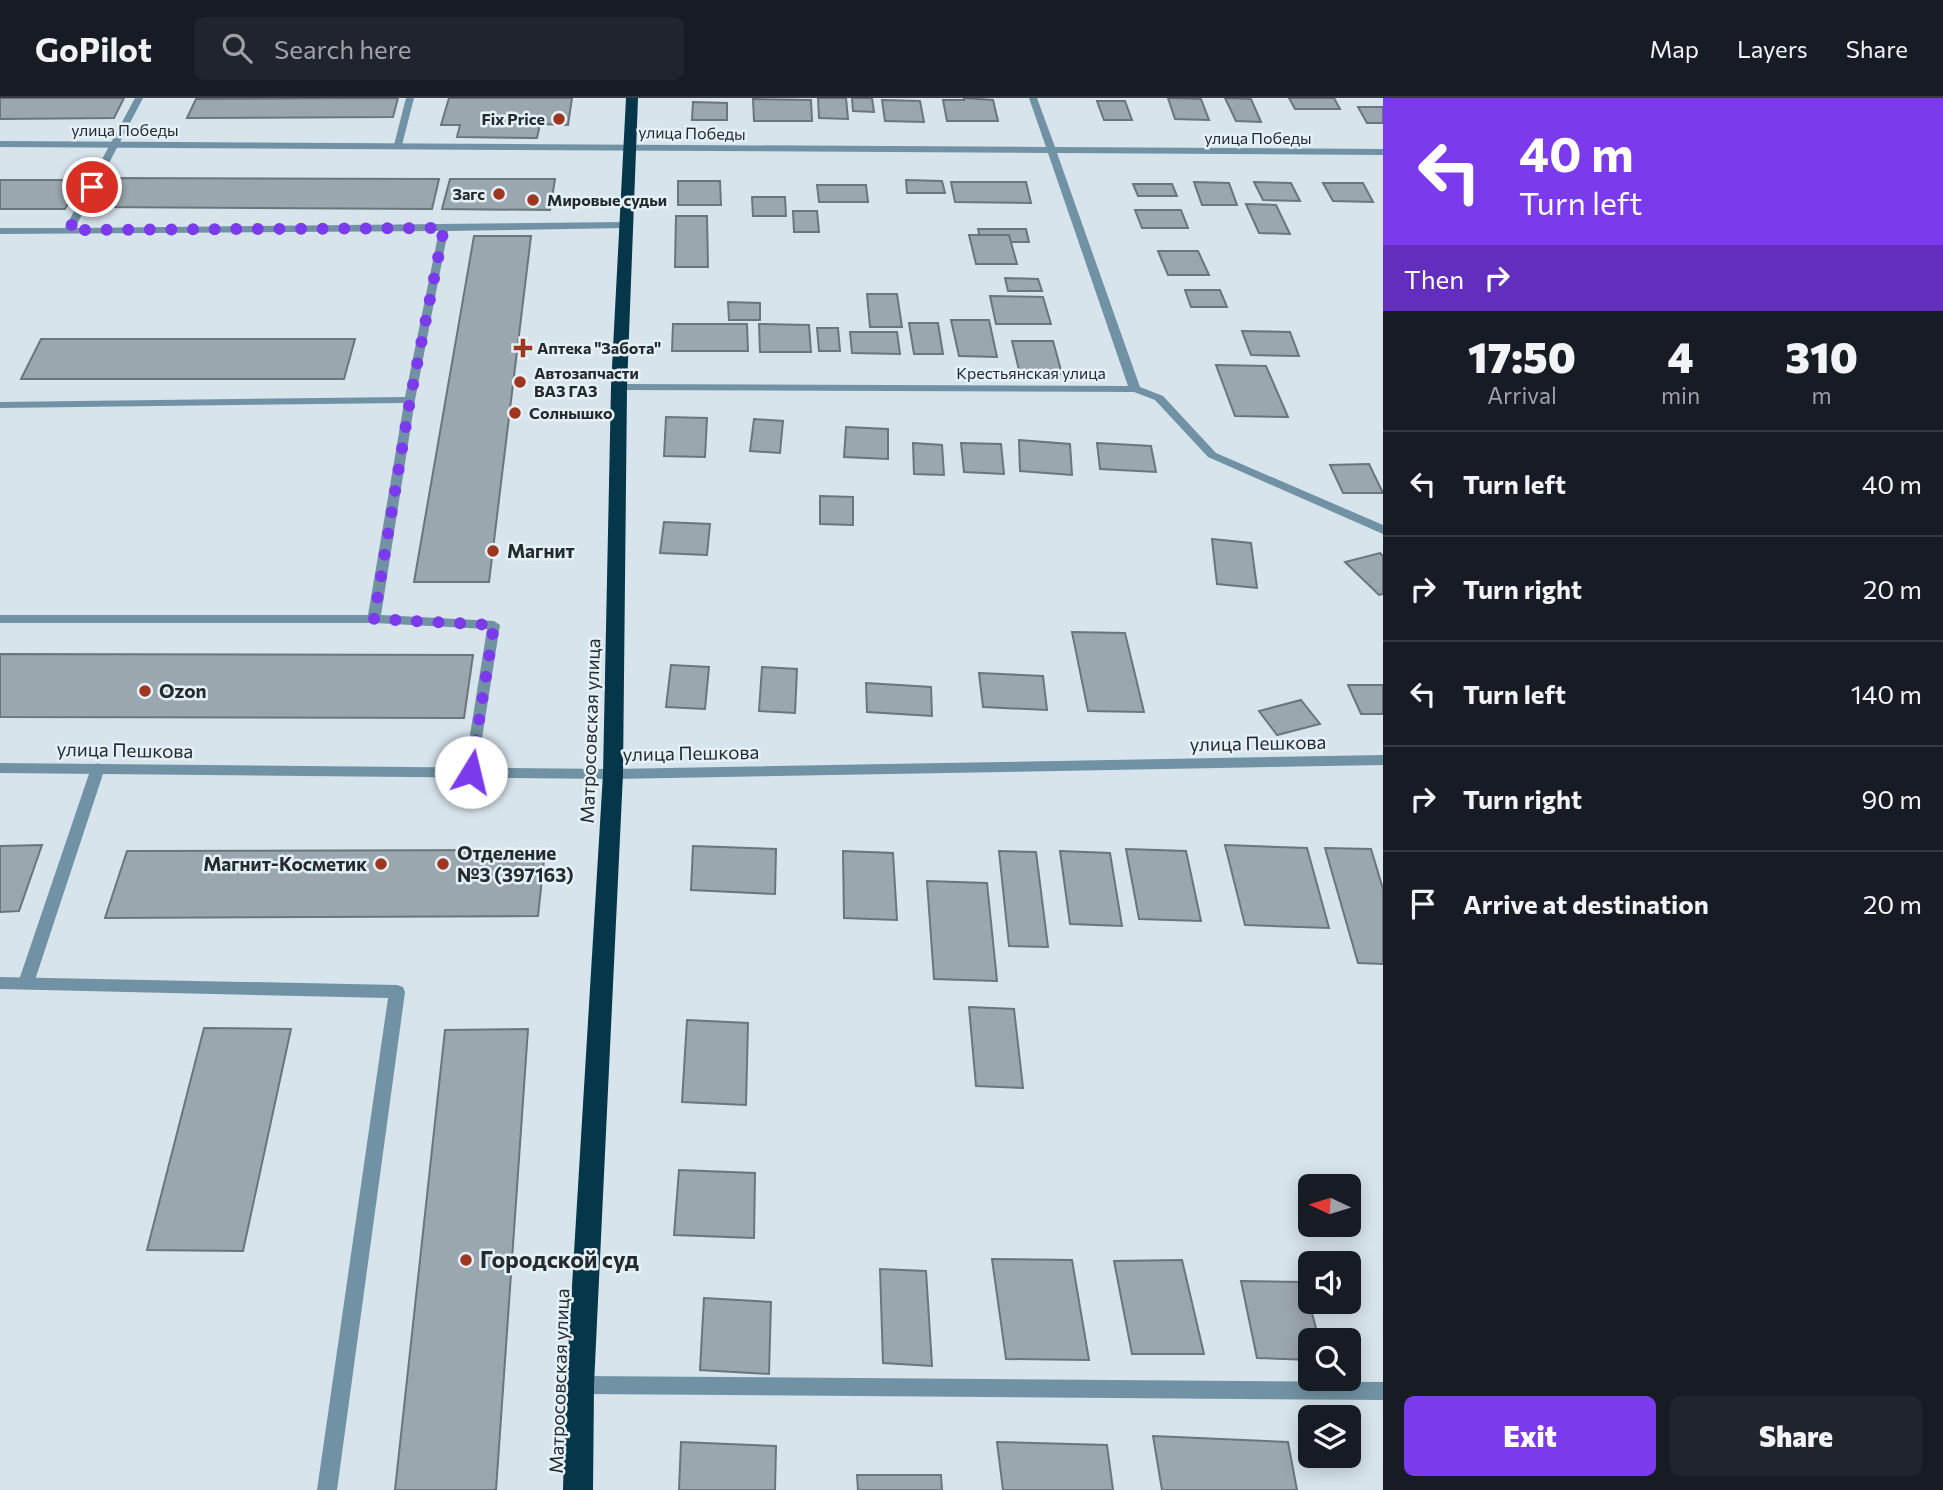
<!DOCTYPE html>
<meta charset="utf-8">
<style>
body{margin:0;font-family:Commissioner,sans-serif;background:#20242c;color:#f1f3f6;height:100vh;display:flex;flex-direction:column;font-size:26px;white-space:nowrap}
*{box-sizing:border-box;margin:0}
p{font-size:23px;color:#9ea1a6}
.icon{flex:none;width:38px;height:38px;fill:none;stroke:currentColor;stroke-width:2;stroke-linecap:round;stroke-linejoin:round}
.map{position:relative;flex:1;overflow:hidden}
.side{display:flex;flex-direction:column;background:#171b24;width:560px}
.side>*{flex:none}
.top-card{background:#7c3aed;color:#fff;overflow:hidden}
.needle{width:46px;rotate:274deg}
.tools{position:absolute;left:1298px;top:1076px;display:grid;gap:14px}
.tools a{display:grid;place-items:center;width:63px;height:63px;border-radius:10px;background:#171b24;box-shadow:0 4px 18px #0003;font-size:35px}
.pin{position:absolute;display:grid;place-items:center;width:60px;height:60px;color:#fff;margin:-30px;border:4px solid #fff;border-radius:50%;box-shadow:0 2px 7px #0007}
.me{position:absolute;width:77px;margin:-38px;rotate:9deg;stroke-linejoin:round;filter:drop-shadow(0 0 5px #0008)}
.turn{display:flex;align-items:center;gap:24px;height:147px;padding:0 21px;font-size:32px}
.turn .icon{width:91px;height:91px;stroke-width:2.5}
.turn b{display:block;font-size:49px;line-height:60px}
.then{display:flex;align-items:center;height:66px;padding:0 21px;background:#0003;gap:14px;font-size:26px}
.eta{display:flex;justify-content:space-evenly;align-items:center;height:119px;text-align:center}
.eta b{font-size:42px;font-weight:800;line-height:49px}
.cta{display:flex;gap:14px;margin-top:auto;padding:14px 21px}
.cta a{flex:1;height:80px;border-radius:10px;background:#7c3aed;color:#fff;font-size:28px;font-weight:800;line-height:80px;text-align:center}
.cta a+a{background:#20242c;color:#f1f3f6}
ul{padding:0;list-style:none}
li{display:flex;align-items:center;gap:21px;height:105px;padding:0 21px;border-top:2px solid #363941}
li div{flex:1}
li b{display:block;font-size:26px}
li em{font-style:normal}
header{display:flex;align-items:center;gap:42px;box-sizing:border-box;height:98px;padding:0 35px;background:#171b24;border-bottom:2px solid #363941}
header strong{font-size:33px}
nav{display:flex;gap:38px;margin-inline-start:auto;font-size:24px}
.search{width:490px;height:63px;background:#20242c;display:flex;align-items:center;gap:18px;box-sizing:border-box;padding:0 24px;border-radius:10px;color:#9ea1a6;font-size:26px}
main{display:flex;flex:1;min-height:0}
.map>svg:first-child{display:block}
.building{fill:#9ba7ae;stroke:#6a757c;stroke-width:2}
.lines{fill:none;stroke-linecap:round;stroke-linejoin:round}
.lane{fill:#7192a4;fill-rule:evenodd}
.street{fill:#7192a4;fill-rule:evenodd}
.highway{fill:#05364a;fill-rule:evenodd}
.route{stroke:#7c3aed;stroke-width:12;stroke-dasharray:0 21.6}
.poi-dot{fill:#9f3620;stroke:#e4f1f8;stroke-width:2.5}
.labels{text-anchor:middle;stroke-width:5;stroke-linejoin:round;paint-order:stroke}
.far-poi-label{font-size:16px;font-weight:bold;fill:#252a2d;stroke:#e4f1f8;text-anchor:start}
.far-street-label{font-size:16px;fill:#252a2d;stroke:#e4f1f8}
.poi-label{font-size:19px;font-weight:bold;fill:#252a2d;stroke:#e4f1f8;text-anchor:start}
.street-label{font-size:19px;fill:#252a2d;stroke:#e4f1f8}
.near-poi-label{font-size:23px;font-weight:bold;fill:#252a2d;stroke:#e4f1f8;text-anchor:start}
</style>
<header>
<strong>GoPilot</strong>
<div class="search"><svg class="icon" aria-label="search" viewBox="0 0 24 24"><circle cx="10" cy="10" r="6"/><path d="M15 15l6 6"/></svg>Search here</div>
<nav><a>Map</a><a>Layers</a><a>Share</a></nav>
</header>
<main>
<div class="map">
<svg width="1383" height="1392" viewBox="0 0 1383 1392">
<rect width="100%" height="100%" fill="#d7e4eb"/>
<!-- building -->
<g class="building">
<path d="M0 0H124L114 20 0 21Z"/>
<path d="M398 0 393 19 187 20 196 1Z"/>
<path d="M449 0H572L568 27 540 26 537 40 457 39 460 27H441Z"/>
<path d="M818 0H846L848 21 819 20Z"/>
<path d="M852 0H872L874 14 853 13Z"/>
<path d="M964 0 993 2 998 23H947L943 2H964Z"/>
<path d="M1168 0 1201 1 1209 22 1175 21Z"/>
<path d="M1225 0 1251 1 1261 24 1236 23Z"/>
<path d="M1289 0H1334L1340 11H1295Z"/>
<path d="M753 1 811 2 812 23H754Z"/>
<path d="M882 2 920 3 924 24 885 23Z"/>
<path d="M1097 3H1125L1132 22H1104Z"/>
<path d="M693 4 727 5V22H692Z"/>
<path d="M1358 9H1383V25H1367Z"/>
<path d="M111 80 439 81 432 111 95 109Z"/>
<path d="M450 81H555L550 112 442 111Z"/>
<path d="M0 82H81L65 111H0Z"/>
<path d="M906 82 942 83 945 95H907Z"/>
<path d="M678 83H720L721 107H678Z"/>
<path d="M951 84H1026L1031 105 955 104Z"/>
<path d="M1194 84 1229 85 1237 107H1202Z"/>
<path d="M1254 84 1291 85 1300 103 1263 102Z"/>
<path d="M1323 85H1363L1373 104 1333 103Z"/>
<path d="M1133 86H1172L1177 98H1138Z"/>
<path d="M817 87H866L868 104H819Z"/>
<path d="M752 99H785L786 118H753Z"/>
<path d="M1246 106 1276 107 1290 136 1259 135Z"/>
<path d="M1135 112H1181L1188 130H1142Z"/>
<path d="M793 113H817L819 134H794Z"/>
<path d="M676 118H707L708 169H675Z"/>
<path d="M978 131H1026L1029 144H981Z"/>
<path d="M969 137H1009L1017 166H976Z"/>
<path d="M474 138H531L489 484H414Z"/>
<path d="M1158 153H1198L1209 177H1168Z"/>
<path d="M1005 180 1038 181 1042 193H1008Z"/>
<path d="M1185 192H1220L1227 209H1191Z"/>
<path d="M867 196H897L902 229H870Z"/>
<path d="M990 198 1043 199 1051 226H996Z"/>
<path d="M728 204 760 205V222H729Z"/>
<path d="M951 222H989L997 259 959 258Z"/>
<path d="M909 225H938L943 256H914Z"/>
<path d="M673 226H747L748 253H672Z"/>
<path d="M759 226 809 227 811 254H760Z"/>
<path d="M817 230H838L840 253H819Z"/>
<path d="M1242 233 1290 234 1299 258 1251 257Z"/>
<path d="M850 234H897L900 256 852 255Z"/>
<path d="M41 241H355L344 281H21Z"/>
<path d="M1012 243H1053L1062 276H1020Z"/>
<path d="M1216 267 1266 268 1288 319 1235 318Z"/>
<path d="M666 319 707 320 705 359 664 358Z"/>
<path d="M754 321 783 323 780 355 750 353Z"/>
<path d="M846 329 888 331V361L844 359Z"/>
<path d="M1019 342 1070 346 1072 377 1020 373Z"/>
<path d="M913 345 942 347 944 377 914 376Z"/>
<path d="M961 345 1001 346 1004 376 964 374Z"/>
<path d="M1097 345 1151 348 1156 374 1100 371Z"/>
<path d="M1369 366 1383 395H1343L1330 367Z"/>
<path d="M820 398 853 399V427L820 426Z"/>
<path d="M664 424 710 426 707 457 660 455Z"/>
<path d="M1212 441 1251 445 1257 490 1217 486Z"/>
<path d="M1380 455 1383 458V496L1379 497 1345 464Z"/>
<path d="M1072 534 1125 535 1144 614 1088 613Z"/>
<path d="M0 556 473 557 464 620 0 619Z"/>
<path d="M671 567 709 569 705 611 666 609Z"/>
<path d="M762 569 797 571 795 615 759 613Z"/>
<path d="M979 575 1043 578 1047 612 983 609Z"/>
<path d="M866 585 931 589 932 618 867 614Z"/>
<path d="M1348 587H1383V616H1361Z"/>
<path d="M1301 602 1320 626 1277 637 1259 613Z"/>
<path d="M42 747 19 813 0 814V748Z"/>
<path d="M1225 747 1307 750 1329 830 1245 827Z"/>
<path d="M693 748 776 751 775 796 691 792Z"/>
<path d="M1325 750 1371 751 1383 791V866L1358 865Z"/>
<path d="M1126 751 1186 753 1201 823 1139 821Z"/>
<path d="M545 752 538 818 105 820 127 753Z"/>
<path d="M843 753 893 755 897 822 844 820Z"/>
<path d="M999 753 1036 754 1048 849 1009 848Z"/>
<path d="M1060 753 1110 755 1122 828 1070 826Z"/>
<path d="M927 783 987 785 997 883 934 881Z"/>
<path d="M969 909 1014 911 1023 990 976 988Z"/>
<path d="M687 922 748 925 746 1007 682 1004Z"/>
<path d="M204 930 291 931 243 1153 147 1152Z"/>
<path d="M528 931 496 1392H395L445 932Z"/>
<path d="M679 1072 755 1075 754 1140 674 1137Z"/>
<path d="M992 1161 1072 1162 1089 1262 1006 1261Z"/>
<path d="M1182 1162 1204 1256H1132L1114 1163Z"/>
<path d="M880 1171 926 1173 932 1268 883 1265Z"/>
<path d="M1241 1183 1304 1184 1319 1242H1311V1262L1257 1260Z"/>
<path d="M704 1200 771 1204 769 1276 700 1272Z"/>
<path d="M1153 1338 1288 1344 1297 1392H1162Z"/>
<path d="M681 1344 776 1348 775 1392H679Z"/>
<path d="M997 1344 1107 1347 1113 1392H1003Z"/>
<path d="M857 1377H941L942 1392H858Z"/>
</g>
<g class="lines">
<!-- lane -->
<g class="lane">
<path d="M135 0H143L75 130 626 124 631 127 626 130 448 133 415 302 381 517 494 523 500 527 476 678 471 679 464 674 487 531 374 525H0V517H368L404 305 0 310V304L405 299 439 133 0 136V130H65Z"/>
<path d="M406 0H414L402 47 398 50 394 47Z"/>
<path d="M98 665 105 670 34 885 31 890 26 891 21 890 18 885 91 670Z"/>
</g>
<!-- street -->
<g class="street">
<path d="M1029 0H1037L1055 49 1383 51V57L1057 55 1140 289 1163 298 1216 355 1383 427V436L1208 359 1155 302 1134 294 619 292 614 289 619 286 1128 288 1048 55 0 49V43L1046 49Z"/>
<path d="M1383 657V667L613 681 0 675V665L613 671Z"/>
<path d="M0 879 397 887 403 889 405 894 337 1392H317L388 900 0 891Z"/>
<path d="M580 1278 1383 1284V1302L580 1296 573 1294 571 1287 573 1280Z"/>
</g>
<!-- highway -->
<path class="highway" d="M626 0H638L627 289 623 676 594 1287 593 1392H563L566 1287 603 676 611 289Z"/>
</g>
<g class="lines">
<!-- route -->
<path class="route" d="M92 89 69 132 444 130 410 302 374 521 494 527 471 674"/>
</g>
<!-- markers -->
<g class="poi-dot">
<circle cx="559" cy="21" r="7"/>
<circle cx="499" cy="96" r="7"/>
<circle cx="533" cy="102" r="7"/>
<path d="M519.5 239.5h7v7h7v7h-7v7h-7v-7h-7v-7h7z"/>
<circle cx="520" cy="284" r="7"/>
<circle cx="515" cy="315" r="7"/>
<circle cx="493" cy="453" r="7"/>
<circle cx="145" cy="593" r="7"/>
<circle cx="381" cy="766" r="7"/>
<circle cx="443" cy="766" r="7"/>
<circle cx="466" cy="1162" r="7"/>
</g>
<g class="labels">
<!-- far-poi labels -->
<g class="far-poi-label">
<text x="545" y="27" text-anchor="end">Fix Price</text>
<text x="485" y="102" text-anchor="end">Загс</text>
<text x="547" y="108">Мировые судьи</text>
<text x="537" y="256">Аптека "Забота"</text>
<text x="534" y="281">Автозапчасти<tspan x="534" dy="18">ВАЗ ГАЗ</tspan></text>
<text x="529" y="321">Солнышко</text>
</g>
<!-- far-street labels -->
<g class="far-street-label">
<text x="125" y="38">улица Победы</text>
<text transform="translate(692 35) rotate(1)" y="6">улица Победы</text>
<text x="1258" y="46">улица Победы</text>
<text x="1031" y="281">Крестьянская улица</text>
</g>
<!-- poi labels -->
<g class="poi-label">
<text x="507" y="460">Магнит</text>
<text x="159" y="600">Ozon</text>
<text x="457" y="762">Отделение<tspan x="457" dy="22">№3 (397163)</tspan></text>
<text x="367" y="773" text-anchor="end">Магнит-Косметик</text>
</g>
<!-- street labels -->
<g class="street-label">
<text transform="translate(590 633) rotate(-88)" y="7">Матросовская улица</text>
<text transform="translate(1258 645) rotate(-1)" y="7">улица Пешкова</text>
<text transform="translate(125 652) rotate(1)" y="7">улица Пешкова</text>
<text transform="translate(691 655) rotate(-1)" y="7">улица Пешкова</text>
<text transform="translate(559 1283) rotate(-88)" y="7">Матросовская улица</text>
</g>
<!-- near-poi labels -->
<g class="near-poi-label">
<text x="480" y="1170">Городской суд</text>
</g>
</g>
</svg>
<div class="tools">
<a><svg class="needle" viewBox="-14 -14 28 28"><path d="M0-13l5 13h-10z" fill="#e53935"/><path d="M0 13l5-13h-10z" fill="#9ea1a6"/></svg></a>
<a><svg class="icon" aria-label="sound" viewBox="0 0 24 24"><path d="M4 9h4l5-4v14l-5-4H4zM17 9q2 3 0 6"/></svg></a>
<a><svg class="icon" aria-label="search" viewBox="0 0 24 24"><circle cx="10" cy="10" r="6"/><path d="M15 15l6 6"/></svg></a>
<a><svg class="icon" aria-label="layers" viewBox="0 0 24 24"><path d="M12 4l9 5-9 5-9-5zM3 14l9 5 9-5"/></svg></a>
</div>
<div class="pin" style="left:92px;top:89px;background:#d93025"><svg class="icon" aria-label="arrive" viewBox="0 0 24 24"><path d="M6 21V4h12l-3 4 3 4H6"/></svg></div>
<svg class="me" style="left:471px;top:674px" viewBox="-20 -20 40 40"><circle r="19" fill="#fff"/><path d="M0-13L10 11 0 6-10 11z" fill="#7c3aed"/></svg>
</div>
<section class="side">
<div class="top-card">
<div class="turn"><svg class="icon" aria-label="left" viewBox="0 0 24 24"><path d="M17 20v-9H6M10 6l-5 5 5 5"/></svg><div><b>40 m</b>Turn left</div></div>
<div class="then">Then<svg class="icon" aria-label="right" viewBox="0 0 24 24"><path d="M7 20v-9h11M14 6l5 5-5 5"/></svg></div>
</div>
<div class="eta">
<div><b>17:50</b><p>Arrival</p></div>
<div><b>4</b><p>min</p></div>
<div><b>310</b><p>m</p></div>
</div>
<ul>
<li><svg class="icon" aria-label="left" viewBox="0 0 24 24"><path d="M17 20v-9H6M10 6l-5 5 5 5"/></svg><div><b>Turn left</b></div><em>40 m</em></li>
<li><svg class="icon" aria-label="right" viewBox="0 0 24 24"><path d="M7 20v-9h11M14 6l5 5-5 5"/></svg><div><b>Turn right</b></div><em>20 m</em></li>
<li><svg class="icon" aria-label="left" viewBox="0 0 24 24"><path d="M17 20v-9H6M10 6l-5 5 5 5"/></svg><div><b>Turn left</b></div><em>140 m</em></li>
<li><svg class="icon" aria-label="right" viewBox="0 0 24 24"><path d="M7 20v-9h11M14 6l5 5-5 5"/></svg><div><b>Turn right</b></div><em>90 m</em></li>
<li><svg class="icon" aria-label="arrive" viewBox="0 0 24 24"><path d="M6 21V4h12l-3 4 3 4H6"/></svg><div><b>Arrive at destination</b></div><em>20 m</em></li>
</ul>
<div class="cta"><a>Exit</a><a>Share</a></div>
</section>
</main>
